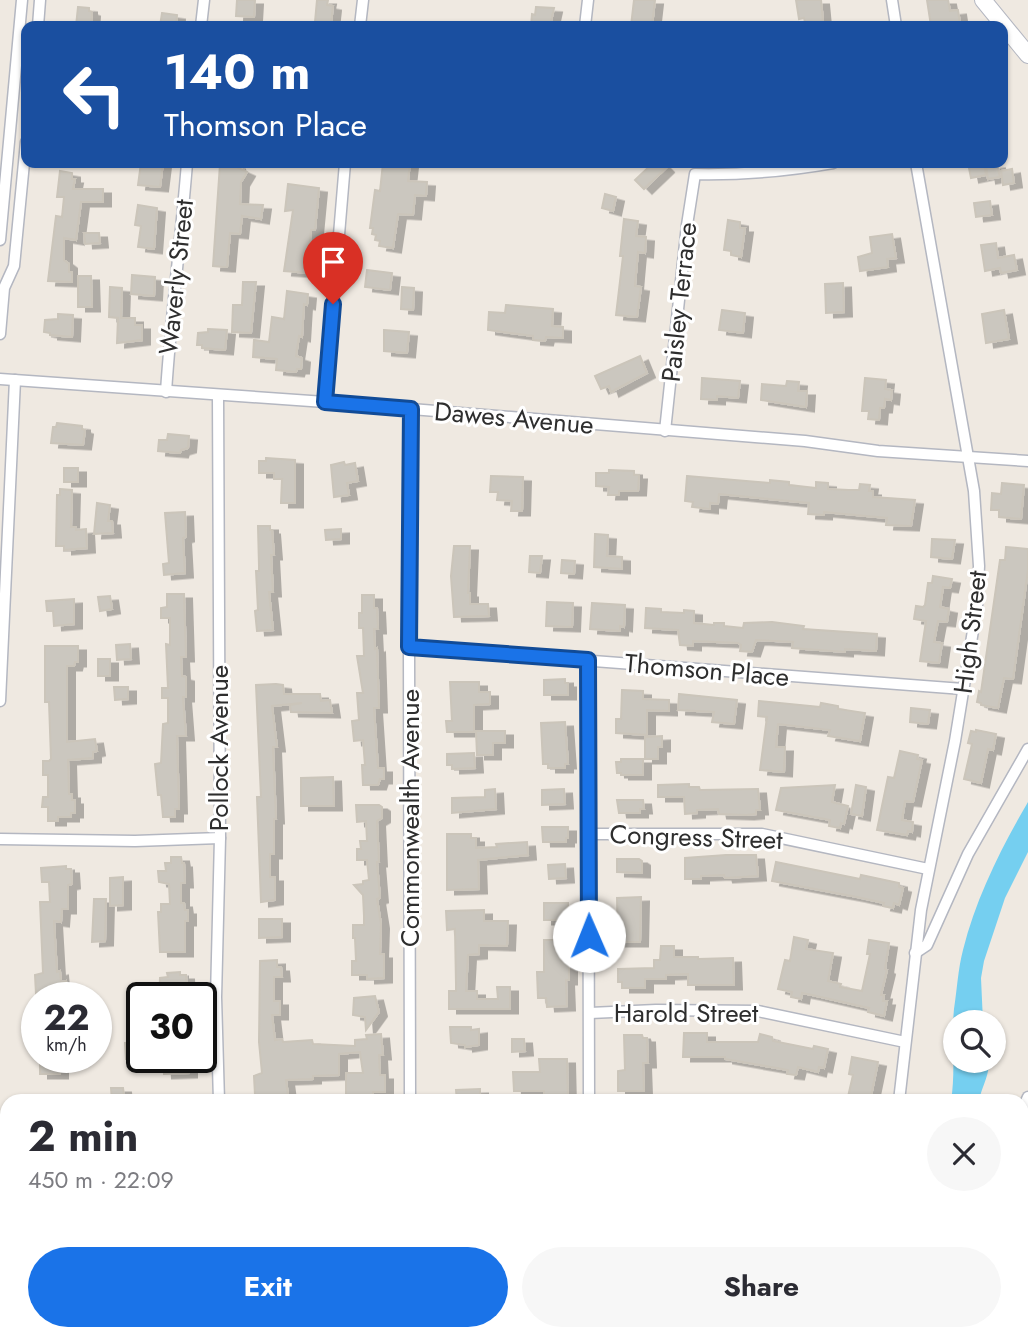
<!DOCTYPE html>
<meta charset="utf-8">
<style>
body{margin:0;font-family:Jost,sans-serif;background:#f7f7f7;color:#2b2b33;height:100vh;display:flex;flex-direction:column;font-size:26px;white-space:nowrap}
*{box-sizing:border-box;margin:0}
p{font-size:23px;color:#7c7c81}
.icon{flex:none;width:38px;height:38px;fill:none;stroke:currentColor;stroke-width:2;stroke-linecap:round;stroke-linejoin:round}
.map{position:relative;flex:1;overflow:hidden}
.side{position:absolute;left:0px;top:1094px;width:1029px;height:247px;display:flex;flex-direction:column;background:#fff;border-radius:21px 21px 0 0;box-shadow:0 2px 5px #0004}
.side>*{flex:none}
.guide{position:absolute;left:21px;top:21px;width:987px;height:147px;border-radius:14px;box-shadow:0 2px 5px #0004;background:#1a4fa0;color:#fff;overflow:hidden}
.tools{position:absolute;left:943px;top:1010px;display:grid;gap:14px}
.tools a{display:grid;place-items:center;width:63px;height:63px;border-radius:50%;background:#fff;box-shadow:0 2px 5px #0004;font-size:35px}
.speed{position:absolute;left:21px;top:982px;display:flex;gap:14px;font-size:35px;font-weight:700;text-align:center}
.speed>*{display:grid;place-content:center;width:91px;height:91px;border-radius:50%;background:#fff;box-shadow:0 2px 5px #0004;line-height:1}
.speed small{font-size:18px;font-weight:400}
.speed .limit{border:4px solid #111;border-radius:10px;background:#fff;color:#111}
.pin{position:absolute;display:grid;place-items:center;width:60px;height:60px;color:#fff;margin:-72px -30px;border-radius:50% 50% 50% 0;rotate:-45deg;box-shadow:0 0 7px #0007}
.pin .icon{rotate:45deg}
.me{position:absolute;width:77px;margin:-38px;rotate:359deg;stroke-linejoin:round;filter:drop-shadow(0 0 5px #0008)}
.turn{display:flex;align-items:center;gap:24px;height:147px;padding:0 28px;font-size:32px}
.turn .icon{width:91px;height:91px;stroke-width:2.5}
.turn b{display:block;font-size:49px;line-height:60px}
.round{display:grid;place-items:center;flex:none;width:74px;height:74px;border-radius:37px;background:#f7f7f7}
.summary{display:flex;align-items:center;justify-content:space-between;height:119px;padding:0 28px}
h1{font-size:42px;font-weight:700;line-height:52px}
.cta{display:flex;gap:14px;margin-top:auto;padding:14px 28px}
.cta a{flex:1;height:80px;border-radius:42px;background:#1a73e8;color:#fff;font-size:28px;font-weight:700;line-height:80px;text-align:center}
.cta a+a{background:#f7f7f7;color:#2b2b33}
.map>svg:first-child{display:block}
.water{fill:#75cff0}
.building{fill:#cbc7bf;stroke:#cbc5ba;stroke-width:2;filter:url(#shadow)}
.lines{fill:none;stroke-linecap:round;stroke-linejoin:round}
.street-casing{stroke:#b4b7c1;stroke-width:13}
.secondary-casing{stroke:#b4b7c1;stroke-width:18}
.street{stroke:#fff;stroke-width:10}
.secondary{stroke:#fff;stroke-width:16}
.route-casing{stroke:#114b97;stroke-width:18}
.route{stroke:#1a73e8;stroke-width:12}
.labels{text-anchor:middle;stroke-width:6;stroke-linejoin:round;paint-order:stroke}
.street-label{font-size:26px;fill:#2e2e2e;stroke:#fff}
</style>
<div class="map">
<svg width="1028" height="1339" viewBox="0 0 1028 1339">
<defs>
<filter id="shadow"><feDropShadow dx="8" dy="4.5" stdDeviation="0" flood-color="#0004"/></filter>
</defs>
<rect width="100%" height="100%" fill="#efe9e1"/>
<!-- water -->
<path class="water" d="M1028 802V852L1005 898 984 961 981 978 983 1022H956V1060L988 1061C991 1073 981 1088 979 1101H951C956 1070 951 1040 954 1009 957 990 958 969 963 950 976 898 1001 848 1028 802Z"/>
<!-- building -->
<g class="building">
<path d="M237 0H255L254 17 236 16Z"/>
<path d="M317 0H328L327 5 333 6 331 24 315 22Z"/>
<path d="M634 0H655L652 26H631Z"/>
<path d="M796 0H821L823 21 820 22V26H806L804 18 799 19Z"/>
<path d="M927 0H948L950 11 958 10 960 23 931 26Z"/>
<path d="M78 7 89 8V11L92 12 91 26H76Z"/>
<path d="M536 7 554 8 550 26H531L532 14 535 15Z"/>
<path d="M162 13 177 15 176 26H160Z"/>
<path d="M141 163H163L160 187 138 185Z"/>
<path d="M383 163H410L408 181 427 182 426 196 415 195 413 215 398 214 393 248 379 246 380 241 375 240 376 235 372 234 373 228H370L375 190 380 191Z"/>
<path d="M653 163H661L666 168 644 189 635 180Z"/>
<path d="M968 163H984L986 175 971 178Z"/>
<path d="M220 164 237 165 238 168 247 172 241 182 240 204 263 205 261 219 242 216 240 234 230 233 227 267H224L213 266Z"/>
<path d="M997 164 1000 177 988 179 986 166Z"/>
<path d="M1012 169 1014 183 1003 185 1001 171Z"/>
<path d="M60 171 72 173V179H75L73 189H103V202H81L76 240 64 238V260L69 264V272H72V282L48 281 56 216 62 217 64 197H57Z"/>
<path d="M288 184 319 188 315 230H311L309 256H312L310 273 284 271 293 210 285 211Z"/>
<path d="M605 194 616 197 613 211 602 208Z"/>
<path d="M990 201 992 215 976 217 974 203Z"/>
<path d="M138 205 157 208 154 249 138 247 141 226 135 225Z"/>
<path d="M624 219 638 221 636 236 646 237 645 253 638 252 636 274 635 286 641 287 637 317 616 315 623 256H620Z"/>
<path d="M728 220 740 222V228H745L741 257 731 255V251L724 250Z"/>
<path d="M84 233H99L100 243 85 244Z"/>
<path d="M892 234 896 258 887 259 888 267 860 271 858 257 872 253 870 237Z"/>
<path d="M996 243 998 258 1014 255 1017 270 1001 273 1000 268 985 271 981 245Z"/>
<path d="M367 270 392 273 390 290 365 287Z"/>
<path d="M132 275 155 277 154 296 131 294Z"/>
<path d="M78 276H91L92 307H78Z"/>
<path d="M243 282H256L251 333 232 332 233 305H242Z"/>
<path d="M843 283 844 312 826 313 825 284Z"/>
<path d="M110 287 122 288 121 318H135V325H142V340L117 343 118 318 109 317Z"/>
<path d="M402 287 414 288 413 310 401 309Z"/>
<path d="M287 291 308 294 307 305 304 304 302 337 299 336 296 356 302 358 301 369H297L296 372 276 370 277 359 253 357 254 340 269 342 272 317 284 319Z"/>
<path d="M506 305 553 309 552 326 563 327V338L546 337 545 341 533 340V336L488 330 489 312 505 313Z"/>
<path d="M722 310 745 313 743 333 719 330Z"/>
<path d="M1004 310 1009 339 986 343 982 314Z"/>
<path d="M58 314 73 315 72 337 50 335V333L44 332 45 320 58 319Z"/>
<path d="M208 329 227 330 225 350 202 348V345H197L198 333 208 332Z"/>
<path d="M384 330 409 332 407 353 384 351Z"/>
<path d="M640 356 647 373 611 392 609 386 601 389 595 376Z"/>
<path d="M702 378 740 381 738 398 717 396V400L701 399Z"/>
<path d="M865 378 886 380 885 389 892 390 891 400 885 399 884 408H880L879 420 868 419 869 411H862Z"/>
<path d="M787 381 799 382 798 391H807L806 407 761 400 762 384 786 386Z"/>
<path d="M57 423 82 426V429L85 430 83 445 51 443 53 427H56Z"/>
<path d="M168 434 189 436 188 448 181 450 180 453 158 451 159 440H167Z"/>
<path d="M266 458 295 460V503H281L282 479H274V473H259V461H266Z"/>
<path d="M344 462 345 465 355 463 358 481 347 483 349 495 334 497 331 465Z"/>
<rect x="64" y="468" width="14" height="14"/>
<path d="M609 470 634 471V475H639L638 491H619V495H608L609 487 596 486V473H609Z"/>
<path d="M491 476 523 477 522 511H511L512 501 497 500 498 492H490Z"/>
<path d="M687 476 770 483V480L789 482V485L816 488V482L828 483V489L849 490H859L860 484 870 485 869 491H873V497L915 500 911 526 886 525 887 518 824 512V515L808 514 809 503 719 494 718 504 710 503V509L692 507 693 502 685 501Z"/>
<path d="M1002 483 1024 485 1021 519 999 517V510H991L992 493 1001 494Z"/>
<path d="M60 489 72 490 71 527H76V530L86 529 87 548 64 550V546H56L57 495H60Z"/>
<path d="M97 503 110 505 108 521H112L113 533 94 534Z"/>
<path d="M185 512 186 537 183 538 185 573 164 575 163 564 169 563 165 513Z"/>
<path d="M258 526H270V530H272L274 555H271L273 592H269L273 630 257 631 255 611 258 610 256 571H259V566Z"/>
<path d="M341 529V539L326 540 325 530Z"/>
<path d="M595 534 608 535 607 556 622 557V569L594 567Z"/>
<path d="M932 539 955 540 952 559 931 557Z"/>
<path d="M454 546H470L468 593H470V604H488L489 616 454 617 451 576Z"/>
<path d="M1006 547 1028 549V570L1013 679 1004 678 998 708 981 705V703L977 702 979 691 981 692 1000 560H1005Z"/>
<path d="M530 556H542L540 573 529 572Z"/>
<path d="M562 560 575 561 574 574 561 573Z"/>
<path d="M933 576 952 579 950 588 943 587 940 607 949 609 947 622 938 621 934 642 942 643 939 663 920 661 926 621 914 619 916 606 923 607 925 605 928 583H932Z"/>
<path d="M167 594H184L186 657H181L182 676 186 677V697H183L186 736H177L179 809H175V817H163L161 795H158L155 764 161 763 163 724 168 723V698H162V688H168L166 644 170 645V618H161V608L167 607Z"/>
<path d="M362 595H374V608H377L378 629H374L375 649 377 648 379 708H374L378 768H384V779H380L378 785H363L362 765H365L363 740 354 741 352 721 359 720 357 693H363L357 656H364L363 628H359V613H362Z"/>
<path d="M110 596 112 609 100 611 98 597Z"/>
<path d="M74 599V624L54 626 53 611H47L46 601Z"/>
<path d="M547 602 573 603 572 627 546 626Z"/>
<path d="M592 603 625 605 624 627 620 626V631L590 629Z"/>
<path d="M646 608 661 609V612L684 613V610L694 611V623L714 625V623H724V626L743 628 744 623 772 622 804 626 803 629 877 634 876 651 845 649V652L792 648 793 642 756 640 752 652 740 651 741 645 738 643 693 641V646L680 645 678 630 645 628Z"/>
<path d="M130 644 131 659 117 660 116 645Z"/>
<path d="M45 646H78V662H75L74 666H67V742L95 739 97 751 93 752V758L68 760 69 794H72V800H75V813H71V817H58V821H48V807H42L43 797H48V775H43V761H49L51 759 49 702H45Z"/>
<rect x="98" y="659" width="12" height="17"/>
<path d="M565 679V683H568V695H544V680Z"/>
<path d="M450 682H479V692H490V704L474 705V732H447L446 721H452Z"/>
<path d="M276 684 283 685 284 694H320L321 701 330 700 332 713 291 712 290 705 302 703 272 706 277 747H273L276 819H274V854H270V877H275V900L261 902 257 797H261L256 685Z"/>
<path d="M114 687H128V699L115 700Z"/>
<path d="M622 690 643 691V699L669 700V711L647 710V735L616 733V719H621Z"/>
<path d="M679 694 737 700 734 724 712 722 714 712 678 710Z"/>
<path d="M759 701 820 707 821 703 838 706V709L865 713 860 741 828 736 830 730 778 724 776 747H785L784 772 760 770 767 717 758 716Z"/>
<path d="M911 708 930 710 928 724 910 722Z"/>
<path d="M565 722 568 764H565V768H548V764H543L541 723Z"/>
<path d="M976 730 996 734 993 750 988 749 981 783 964 779 972 744 968 743 971 731 976 732Z"/>
<path d="M476 731H505V743H493V755H477Z"/>
<path d="M662 736V747H658V759H645V737Z"/>
<path d="M900 751 918 755 917 759 922 760 913 802 905 801 902 820 913 822 912 832 908 831 907 835 877 830 888 777 894 778Z"/>
<path d="M474 753 475 768 452 769V765H447V754Z"/>
<path d="M621 759H643V775H621V773H617L616 762H621Z"/>
<path d="M333 777 334 806H301V778Z"/>
<path d="M689 784V787H699L700 790 758 789 760 810H756V814L746 815 719 814 718 809 697 810V813L685 814 684 797H658V785Z"/>
<path d="M835 785 832 802 848 806 844 824 841 823 840 828 829 826 830 820 776 810 781 788Z"/>
<path d="M856 785 866 787 862 816 851 814Z"/>
<path d="M495 789 496 809 452 813V798L485 797V790Z"/>
<path d="M564 789 565 804 542 805V790Z"/>
<path d="M617 800H643L644 809H640V813H619Z"/>
<path d="M356 805H379L382 807V818L377 821 379 862H377L380 898 377 899 381 924 380 954H384V978L367 979V975H352V961H356L355 938H353V925H364V916L363 895 354 885 363 884V881L369 880 367 860H357V849H361L360 841H367L366 821 357 822Z"/>
<path d="M542 827H568V838H566V842H543Z"/>
<path d="M447 834H471V838H476V848L497 847 496 844 527 842 528 855 478 860 479 889 447 890Z"/>
<path d="M726 855H756L758 876 725 878 724 875 701 876V879H685V858Z"/>
<path d="M171 857H181L182 863H184L185 883H181V903H184L185 910H188V921H185V952H160L158 912H161V904H170L169 884 159 882 158 871H166L165 863H171Z"/>
<path d="M617 859H639L642 861V873L617 872Z"/>
<path d="M776 862 860 879 861 875 899 883V887L903 888 899 905 894 903 893 908 883 906 884 903 857 897 772 881Z"/>
<path d="M565 864 566 878 549 879 548 865Z"/>
<path d="M66 866V869H71L72 884 68 885V909H62L61 922 54 921 57 972 60 971 61 982 66 981 67 996 42 997V993L36 994 35 975 43 973 40 902H50L49 882H42L41 868Z"/>
<path d="M123 877V905L110 906V878Z"/>
<path d="M641 897 640 942H618L617 898Z"/>
<path d="M94 899H106L105 941 92 942Z"/>
<path d="M544 903H568V914L565 915V920H544Z"/>
<path d="M484 910V921H508L507 946 479 945V954L468 955 466 991H477V999H498L497 987H510V1009H449V991H456V985L455 929 447 930 446 911Z"/>
<path d="M259 919H282V937L259 938Z"/>
<path d="M794 937 808 940 806 949 833 953 828 981 841 984 840 987 862 991 870 954H867L869 940 889 943 885 969 887 970 881 995H884L883 1001H887L884 1016 868 1012 869 1008 812 995 802 993 801 999 791 997 792 992 778 989 785 960 790 961Z"/>
<path d="M544 940H569V980H566L567 1006 547 1007 546 998H538L537 972H544Z"/>
<path d="M661 946H674V957H698V959L733 958 734 985H688V974L666 975V979H645V988H622V982H618V969L654 968V960H660Z"/>
<path d="M277 960V967H281L282 977H274V1001H280V1015H272L275 1040 282 1039 283 1042 312 1040 313 1044 355 1046V1040L367 1039 366 1035 381 1034 383 1055H379L380 1075H385V1092H373V1095H346V1073H363L360 1052 339 1054V1075L313 1076V1079L286 1080 288 1095H255L254 1076 262 1073 259 1042 260 961Z"/>
<path d="M180 972V975H186L187 989H184L185 997 159 998 160 978 168 977 167 973Z"/>
<path d="M375 996 379 1012 366 1030 365 1017 353 1015 354 998Z"/>
<path d="M450 1027H471V1030L479 1029V1045L465 1047V1045L451 1043Z"/>
<path d="M684 1033H707V1042H758L760 1034 772 1037 773 1041 813 1049 814 1046 828 1049 824 1068 819 1067 818 1072 798 1067 796 1075 787 1074 788 1070 725 1059V1057H683Z"/>
<path d="M624 1035H642L643 1038H647L648 1063H643L644 1091H618V1071L625 1070Z"/>
<path d="M512 1039H524L525 1051 512 1052Z"/>
<path d="M141 1042 142 1058 126 1059 125 1043Z"/>
<rect x="40" y="1057" width="20" height="17"/>
<path d="M163 1057H184V1060H189V1073L164 1074Z"/>
<path d="M852 1057 878 1062 870 1101H847L853 1075 849 1074Z"/>
<path d="M539 1059H567L568 1101H544V1091H514L513 1072H540Z"/>
<path d="M111 1088H123L125 1101H112Z"/>
<path d="M480 1089V1101H457L456 1090Z"/>
</g>
<g class="lines">
<defs>
<g id="street">
<path d="M892 0 896 26"/>
<path d="M38 26 40 0"/>
<path d="M201 26 204 0"/>
<path d="M360 26 363 0"/>
<path d="M585 26 588 0"/>
<path d="M0 240 22 0"/>
<path d="M0 334 4 288 14 266 26 142"/>
<path d="M0 379 325 402 805 441 878 451 1028 461"/>
<path d="M166 392C171 315 181 239 187 163"/>
<path d="M218 395 220 838 216 997 219 1101"/>
<path d="M325 402 345 163"/>
<path d="M665 431 687 225 695 174C742 175 787 171 833 163"/>
<path d="M409 647 963 689"/>
<path d="M588 660 589 1101"/>
<path d="M0 701 15 380"/>
<path d="M587 834H762L928 869"/>
<path d="M0 839 135 841 220 838"/>
<path d="M915 953 927 945 968 854 1028 749"/>
<path d="M590 1013 656 1010 758 1011 905 1042"/>
<path d="M410 1101 409 647 411 409"/>
<path d="M899 1101 921 910 955 741 977 606 979 566 974 491 916 163"/>
<path d="M1022 1110 1028 1097"/>
<path d="M222 1334V1339"/>
<path d="M595 1334V1339"/>
<path d="M414 1339V1334"/>
<path d="M736 1339 745 1334"/>
</g>
<g id="secondary">
<path d="M983 0 1028 55"/>
<path d="M1022 1275 1028 1276"/>
<path d="M871 1339 877 1334"/>
</g>
</defs>
<!-- street casing -->
<use href="#street" class="street-casing"/>
<!-- secondary casing -->
<use href="#secondary" class="secondary-casing"/>
<!-- street -->
<use href="#street" class="street"/>
<!-- secondary -->
<use href="#secondary" class="secondary"/>
</g>
<g class="lines">
<defs>
<path id="route" d="M333 304 325 402 411 409 409 647 588 660 589 936"/>
</defs>
<!-- route casing -->
<use href="#route" class="route-casing"/>
<!-- route -->
<use href="#route" class="route"/>
</g>
<g class="labels">
<!-- street labels -->
<g class="street-label">
<text transform="translate(176 277) rotate(-84)" y="9">Waverly Street</text>
<text transform="translate(679 302) rotate(-84)" y="9">Paisley Terrace</text>
<text transform="translate(514 418) rotate(5)" y="9">Dawes Avenue</text>
<text transform="translate(970 632) rotate(-83)" y="9">High Street</text>
<text transform="translate(707 670) rotate(5)" y="9">Thomson Place</text>
<text transform="translate(219 748) rotate(-90)" y="9">Pollock Avenue</text>
<text transform="translate(410 818) rotate(-90)" y="9">Commonwealth Avenue</text>
<text transform="translate(696 837) rotate(2)" y="9">Congress Street</text>
<text x="686" y="1022">Harold Street</text>
</g>
</g>
</svg>
<div class="tools">
<a><svg class="icon" aria-label="search" viewBox="0 0 24 24"><circle cx="10" cy="10" r="6"/><path d="M15 15l6 6"/></svg></a>
</div>
<div class="speed"><div>22<small>km/h</small></div><div class="limit">30</div></div>
<div class="pin" style="left:333px;top:304px;background:#d93025"><svg class="icon" aria-label="arrive" viewBox="0 0 24 24"><path d="M6 21V4h12l-3 4 3 4H6"/></svg></div>
<svg class="me" style="left:589px;top:936px" viewBox="-20 -20 40 40"><circle r="19" fill="#fff"/><path d="M0-13L10 11 0 6-10 11z" fill="#1a73e8"/></svg>
<div class="guide">
<div class="turn"><svg class="icon" aria-label="left" viewBox="0 0 24 24"><path d="M17 20v-9H6M10 6l-5 5 5 5"/></svg><div><b>140 m</b>Thomson Place</div></div>
</div>
<section class="side">
<div class="summary"><div><h1>2 min</h1><p>450 m · 22:09</p></div><a class="round"><svg class="icon" aria-label="close" viewBox="0 0 24 24"><path d="M6 6l12 12M18 6L6 18"/></svg></a></div>
<div class="cta"><a>Exit</a><a>Share</a></div>
</section>
</div>
